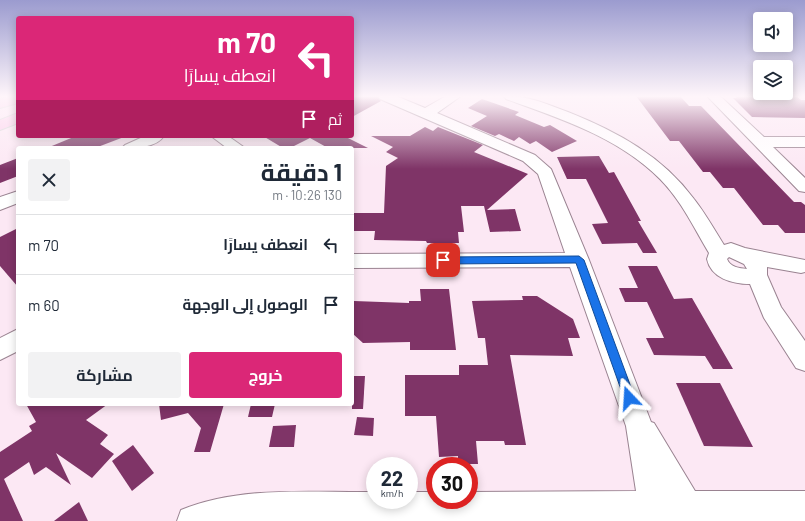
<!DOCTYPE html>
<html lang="ar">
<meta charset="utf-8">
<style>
body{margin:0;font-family:Barlow,Cairo,sans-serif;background:#f2f2f3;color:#1f2937;direction:rtl;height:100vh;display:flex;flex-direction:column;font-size:15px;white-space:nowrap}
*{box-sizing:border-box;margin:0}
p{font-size:13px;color:#747a83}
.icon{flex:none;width:22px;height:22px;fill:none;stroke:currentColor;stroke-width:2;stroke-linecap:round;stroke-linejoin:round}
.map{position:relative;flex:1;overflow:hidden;direction:ltr}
.sheet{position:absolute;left:16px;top:146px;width:338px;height:260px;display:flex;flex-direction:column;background:#fff;border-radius:4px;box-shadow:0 2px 10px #0003;direction:rtl}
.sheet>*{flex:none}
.top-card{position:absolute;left:16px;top:16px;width:338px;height:122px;border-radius:4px;box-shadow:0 2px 10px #0003;direction:rtl;background:#db2777;color:#fff;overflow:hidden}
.fabs{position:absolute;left:753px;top:12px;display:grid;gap:8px}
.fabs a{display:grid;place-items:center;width:40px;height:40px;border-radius:4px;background:#fff;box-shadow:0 2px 10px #0003;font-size:20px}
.speed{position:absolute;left:366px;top:457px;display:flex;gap:8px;font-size:20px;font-weight:700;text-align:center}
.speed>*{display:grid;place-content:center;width:52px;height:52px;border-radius:50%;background:#fff;box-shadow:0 2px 10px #0003;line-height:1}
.speed small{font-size:10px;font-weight:400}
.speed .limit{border:6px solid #d22;background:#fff;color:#111}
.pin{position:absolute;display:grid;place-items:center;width:34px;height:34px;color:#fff;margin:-17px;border-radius:8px;box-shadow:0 2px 6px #0006}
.me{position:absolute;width:44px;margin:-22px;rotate:340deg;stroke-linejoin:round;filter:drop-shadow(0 0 3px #0008)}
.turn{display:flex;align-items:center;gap:14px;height:84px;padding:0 12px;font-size:18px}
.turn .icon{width:52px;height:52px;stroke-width:2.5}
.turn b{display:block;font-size:28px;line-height:34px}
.then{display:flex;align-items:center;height:38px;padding:0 12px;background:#0003;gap:8px;font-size:15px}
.round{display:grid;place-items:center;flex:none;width:42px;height:42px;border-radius:4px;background:#f2f2f3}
.overview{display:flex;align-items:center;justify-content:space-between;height:68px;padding:0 12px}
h1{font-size:24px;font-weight:700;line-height:30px}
.button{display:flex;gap:8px;margin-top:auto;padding:8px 12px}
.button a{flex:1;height:46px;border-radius:4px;background:#db2777;color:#fff;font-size:16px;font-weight:700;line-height:46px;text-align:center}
.button a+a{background:#f2f2f3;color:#1f2937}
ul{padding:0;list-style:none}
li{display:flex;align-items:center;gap:12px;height:60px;padding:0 12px;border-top:1px solid #e0e1e3}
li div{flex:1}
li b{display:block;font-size:15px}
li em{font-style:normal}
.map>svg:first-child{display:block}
.building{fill:#7f3467}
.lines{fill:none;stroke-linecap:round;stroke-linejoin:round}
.minor-casing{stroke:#9a8391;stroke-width:2}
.major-casing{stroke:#d4d3d4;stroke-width:2}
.minor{fill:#fff;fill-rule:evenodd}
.major{fill:#fcceeb;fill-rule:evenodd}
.route{fill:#1a73e8;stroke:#114b97}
</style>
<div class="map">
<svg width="805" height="521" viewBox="0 0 805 521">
<rect width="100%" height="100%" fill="#fce8f4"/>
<!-- building -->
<g class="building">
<path d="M352 96H377L381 101 352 117Z"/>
<path d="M636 96H680L689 106H701L794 202H801L805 205V233H785L778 225H763L734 188H723L710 172H703L679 141H670Z"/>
<path d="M735 96H796L801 100H805V118L752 117 733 98H737Z"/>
<path d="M482 99 519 112 515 115 544 127 550 125 577 141 552 152 536 141 530 144 519 137 514 141 499 134 495 136 471 126 487 116 468 108Z"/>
<path d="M425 127 433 131 438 127 483 145 474 152 528 174 487 210 515 209 521 231 490 232 484 206H461L464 232H458L459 243H427L426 241 374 240 375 231H352V213H384L386 166 398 158 386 152 393 147 371 136H410Z"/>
<path d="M76 136H124V137L95 148H47Z"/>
<path d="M263 136H344L368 148H328L310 138 290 148H283Z"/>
<path d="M599 156 609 173 614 172 641 221H638L657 253H643L637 243 602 244 592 224 608 223 586 179H567L557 157Z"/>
<path d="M18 158V176L0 183V165Z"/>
<path d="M18 228V287L0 266V237Z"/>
<path d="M628 266H657L674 299 692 298 733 369H713L705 356 654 355 646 338H664L647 302H625L619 288H638Z"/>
<path d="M420 289H449L456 350H410V342L363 343 353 334 354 301 409 303V301H421Z"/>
<path d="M522 296H537L573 319 580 338H568L573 356 510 355 526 445H505L504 441H476L478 464H458V456L439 457 436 416H405V375H459V365H488L485 338H478L472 301 523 300Z"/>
<path d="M352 376H365L363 409H352Z"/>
<path d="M676 383H720L753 447 704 446Z"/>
<path d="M26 404H108L86 420 108 435 100 444 114 454 92 478 56 453 71 485 46 467 34 475 29 462 4 479 23 521H0V452L32 431 29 426 36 422Z"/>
<path d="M159 404H224L210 452H194L201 428 188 413 161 420Z"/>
<path d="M251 404H275L272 417H248Z"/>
<path d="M357 417 374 418 373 436 354 435Z"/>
<path d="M296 425 294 447H269L273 426Z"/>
<path d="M133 445 154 473 132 491 112 461Z"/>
<path d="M79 502 88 521H54Z"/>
</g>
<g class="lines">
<defs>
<g id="minor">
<path d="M378 96H396L425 108 446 96H461L437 113 535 155 551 169 589 260 651 422 654 423 695 491H805V521H177L181 510C242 485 311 493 375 492V500H409V492H435V500H469V492L636 491 626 426 570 267 352 268V254L565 253 538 174 523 161 380 99Z"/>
<path d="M504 96C527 95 547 104 568 112 618 132 662 156 694 199 705 213 714 229 724 245L731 243 745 248 805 260V272L801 273 767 267V275L781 307 805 341V371L796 368 764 318 750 284C732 284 711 278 707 259L709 253C694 228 681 200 660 179 618 137 561 119 506 99ZM729 257 744 264 747 269C739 268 730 267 727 259Z"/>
<path d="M707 96H720L764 137H805V147H773L805 178V192L799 191Z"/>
<path d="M145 136H164C156 148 136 148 122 148L125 145Z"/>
<path d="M211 136H228L245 148H227Z"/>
<path d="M18 191V203L0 210V197Z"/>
<path d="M18 329V351L0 360V338Z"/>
</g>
<g id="major">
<path d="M10 96H18V103L0 108V99Z"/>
<path d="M18 113V123L0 130V120Z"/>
</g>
</defs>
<!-- minor casing -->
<use href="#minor" class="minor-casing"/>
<!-- major casing -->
<use href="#major" class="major-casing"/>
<!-- minor -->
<use href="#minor" class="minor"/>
<!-- major -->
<use href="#major" class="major"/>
</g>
<!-- sky -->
<linearGradient id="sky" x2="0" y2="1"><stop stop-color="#9b9bcf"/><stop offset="0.57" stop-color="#fef5fa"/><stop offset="1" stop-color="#fef5fa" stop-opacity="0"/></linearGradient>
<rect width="805" height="169" fill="url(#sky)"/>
<!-- route -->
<path class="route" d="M579 256 584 260 635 398 634 402 629 404 625 402 624 398 576 263 443 264 438 260 443 257Z"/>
</svg>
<div class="fabs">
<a><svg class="icon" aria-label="sound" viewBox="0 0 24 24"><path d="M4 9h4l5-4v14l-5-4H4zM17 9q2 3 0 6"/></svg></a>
<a><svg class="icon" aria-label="layers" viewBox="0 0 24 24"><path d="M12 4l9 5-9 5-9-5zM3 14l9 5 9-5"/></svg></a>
</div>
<div class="speed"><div>22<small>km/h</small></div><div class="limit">30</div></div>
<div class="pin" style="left:443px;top:260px;background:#d93025"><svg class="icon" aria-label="arrive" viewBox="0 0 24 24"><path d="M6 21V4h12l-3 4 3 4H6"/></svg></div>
<svg class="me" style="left:629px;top:398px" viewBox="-20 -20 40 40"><path d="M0-17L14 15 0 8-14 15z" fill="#1a73e8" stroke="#fff" stroke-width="4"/></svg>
<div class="top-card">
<div class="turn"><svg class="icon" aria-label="left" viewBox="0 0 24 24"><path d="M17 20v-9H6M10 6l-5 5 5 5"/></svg><div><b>70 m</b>انعطف يسارًا</div></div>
<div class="then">ثم<svg class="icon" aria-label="arrive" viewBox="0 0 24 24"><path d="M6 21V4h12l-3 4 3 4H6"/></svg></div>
</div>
<section class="sheet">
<div class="overview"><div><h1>1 دقيقة</h1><p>130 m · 10:26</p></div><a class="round"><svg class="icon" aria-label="close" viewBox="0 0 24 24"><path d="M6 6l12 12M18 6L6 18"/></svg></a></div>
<ul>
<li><svg class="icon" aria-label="left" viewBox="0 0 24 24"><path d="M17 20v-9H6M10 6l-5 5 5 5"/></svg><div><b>انعطف يسارًا</b></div><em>70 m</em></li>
<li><svg class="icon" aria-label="arrive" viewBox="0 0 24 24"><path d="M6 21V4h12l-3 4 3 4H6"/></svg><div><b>الوصول إلى الوجهة</b></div><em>60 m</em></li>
</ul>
<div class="button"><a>خروج</a><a>مشاركة</a></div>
</section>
</div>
